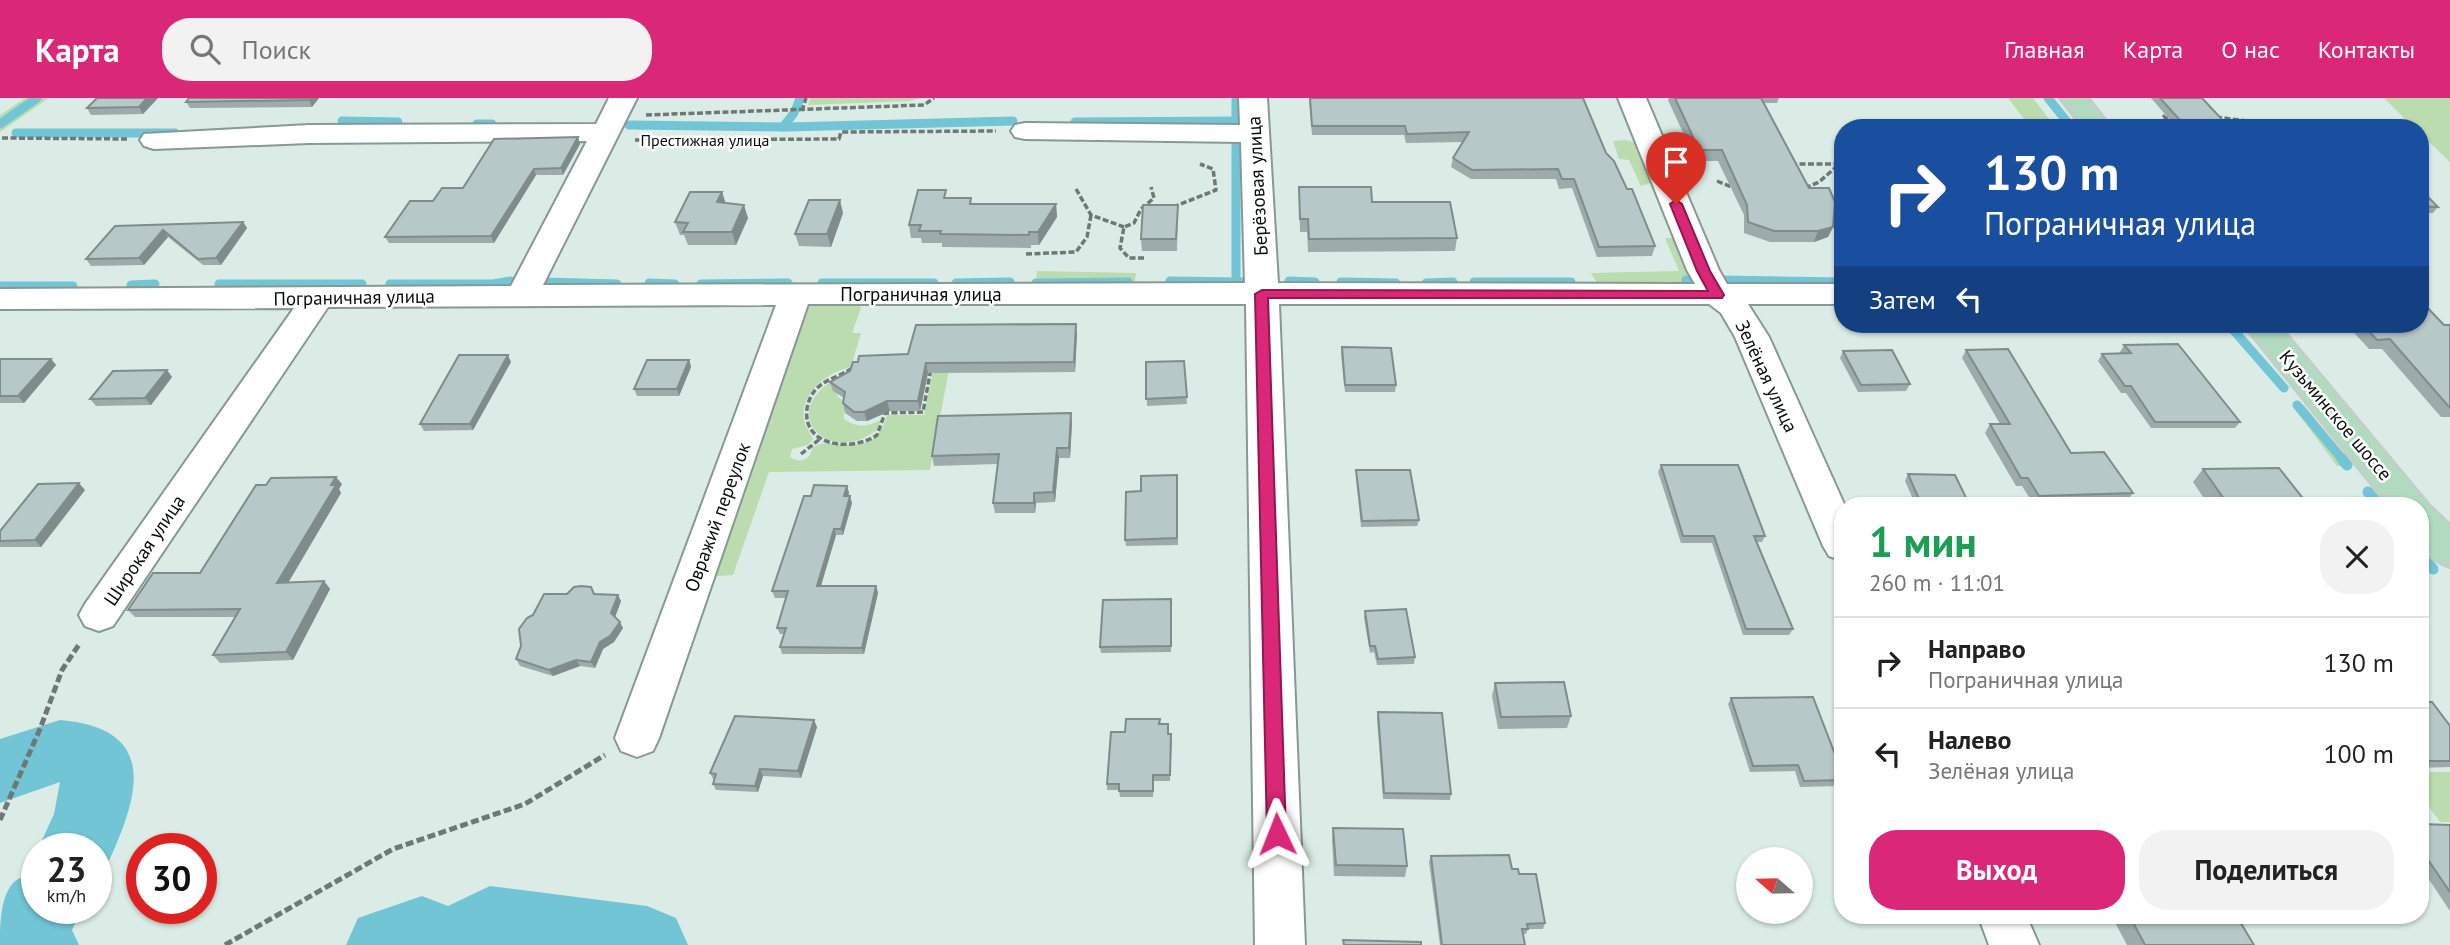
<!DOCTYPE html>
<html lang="ru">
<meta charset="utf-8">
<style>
body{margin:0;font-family:"PT Sans",sans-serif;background:#f2f2f2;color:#222;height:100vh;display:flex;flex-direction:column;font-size:26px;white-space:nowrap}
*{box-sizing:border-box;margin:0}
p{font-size:23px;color:#767676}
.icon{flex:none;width:38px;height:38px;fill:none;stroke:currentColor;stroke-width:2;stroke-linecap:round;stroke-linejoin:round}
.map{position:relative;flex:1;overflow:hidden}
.details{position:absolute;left:1834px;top:399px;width:595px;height:427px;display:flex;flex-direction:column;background:#fff;border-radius:28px;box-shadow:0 2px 5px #0004}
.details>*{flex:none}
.guide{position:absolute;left:1834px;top:21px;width:595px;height:214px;border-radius:28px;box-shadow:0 2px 5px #0004;background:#1a4fa0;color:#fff;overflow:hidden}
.needle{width:46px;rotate:290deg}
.tools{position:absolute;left:1736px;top:749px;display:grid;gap:14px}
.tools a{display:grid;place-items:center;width:77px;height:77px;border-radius:50%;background:#fff;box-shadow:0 2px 5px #0004;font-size:35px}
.speed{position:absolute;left:21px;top:735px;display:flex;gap:14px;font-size:35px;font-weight:700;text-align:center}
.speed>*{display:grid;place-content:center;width:91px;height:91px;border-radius:50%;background:#fff;box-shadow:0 2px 5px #0004;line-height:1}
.speed small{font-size:18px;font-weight:400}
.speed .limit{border:10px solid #d22;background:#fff;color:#111}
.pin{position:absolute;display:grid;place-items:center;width:60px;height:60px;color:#fff;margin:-72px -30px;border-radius:50% 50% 50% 0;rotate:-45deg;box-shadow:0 0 7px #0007}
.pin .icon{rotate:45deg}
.me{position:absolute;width:77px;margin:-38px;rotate:358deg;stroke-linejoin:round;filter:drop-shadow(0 0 5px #0008)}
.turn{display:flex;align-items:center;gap:24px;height:147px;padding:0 35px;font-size:32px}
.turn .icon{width:91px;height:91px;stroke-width:2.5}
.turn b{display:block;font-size:49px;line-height:60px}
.then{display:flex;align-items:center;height:66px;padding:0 35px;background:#0003;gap:14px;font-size:26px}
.round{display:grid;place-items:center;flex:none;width:74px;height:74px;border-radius:28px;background:#f2f2f2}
.headline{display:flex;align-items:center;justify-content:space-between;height:119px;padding:0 35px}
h1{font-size:42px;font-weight:700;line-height:52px;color:#1e9e55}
.primary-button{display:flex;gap:14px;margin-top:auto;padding:14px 35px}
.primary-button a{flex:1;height:80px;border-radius:28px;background:#db2777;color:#fff;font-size:28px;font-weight:700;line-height:80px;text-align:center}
.primary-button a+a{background:#f2f2f2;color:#222}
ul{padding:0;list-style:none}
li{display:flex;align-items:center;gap:21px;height:91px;padding:0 35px;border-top:2px solid #e0e0e0}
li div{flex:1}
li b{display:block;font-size:26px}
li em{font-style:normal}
header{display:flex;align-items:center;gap:42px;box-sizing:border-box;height:98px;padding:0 35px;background:#db2777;color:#fff}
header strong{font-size:33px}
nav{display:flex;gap:38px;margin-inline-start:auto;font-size:24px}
.search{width:490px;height:63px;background:#f2f2f2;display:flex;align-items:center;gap:18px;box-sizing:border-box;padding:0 24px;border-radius:28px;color:#767676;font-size:26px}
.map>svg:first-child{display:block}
.green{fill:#bbdcae}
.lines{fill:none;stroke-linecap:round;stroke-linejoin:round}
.stream-far1{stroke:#71c5d5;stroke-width:9}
.stream{stroke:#71c5d5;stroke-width:11}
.river{fill:#71c5d5;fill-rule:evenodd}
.minor-casing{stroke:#889893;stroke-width:4}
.major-casing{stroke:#c9caca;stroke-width:4}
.path-far1{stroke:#6e7875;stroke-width:3.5;stroke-dasharray:6 2.5;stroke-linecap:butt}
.path{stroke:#6e7875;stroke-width:5;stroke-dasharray:8 3.5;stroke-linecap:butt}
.minor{fill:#fff;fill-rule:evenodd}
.major{fill:#b1dac0;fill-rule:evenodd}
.wall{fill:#9dacab}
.shaded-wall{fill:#7f8c8b}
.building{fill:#b6c8c7;stroke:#7f8c8b;stroke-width:2}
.route{fill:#db2777;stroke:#8e194d;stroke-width:2}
.labels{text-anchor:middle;stroke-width:5;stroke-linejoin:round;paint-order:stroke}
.far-street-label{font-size:16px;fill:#080d0c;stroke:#fff}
.street-label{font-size:19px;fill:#080d0c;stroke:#fff}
</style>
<header>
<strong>Карта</strong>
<div class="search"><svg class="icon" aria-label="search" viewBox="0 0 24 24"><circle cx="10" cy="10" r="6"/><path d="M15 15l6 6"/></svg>Поиск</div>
<nav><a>Главная</a><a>Карта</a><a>О нас</a><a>Контакты</a></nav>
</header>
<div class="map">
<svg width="2450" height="847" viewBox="0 0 2450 847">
<rect width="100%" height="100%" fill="#dbece6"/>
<!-- green -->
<g class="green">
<path d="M25 0H49L0 34V17Z"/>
<path d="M810 0H921L909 3 808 7Z"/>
<path d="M2008 0H2033L2056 30H2031Z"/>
<path d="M2384 0H2450V64L2420 35V30H2414Z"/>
<path d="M1625 42 1638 45 1654 84 1641 88 1629 62 1619 61 1613 43Z"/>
<path d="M1665 140H1681L1699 186 1602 192 1591 175 1679 173Z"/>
<path d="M1037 173 1136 175 1134 188 1039 190 1036 185Z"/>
<path d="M855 203 861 210 852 235H861L851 269C826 275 797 296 805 326 807 331 811 336 813 341L808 347 792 351 790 359C800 366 811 362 812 350 833 334 873 368 887 317H924L933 273 949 272 930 372 769 374 733 477 704 479 800 215 817 204Z"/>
<path d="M2225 229H2235L2290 290H2278Z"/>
<path d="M853 273 841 287 837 298 845 304 844 321C857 330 867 329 881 322L877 332C825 372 767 305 853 273Z"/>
<path d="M2292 307H2304L2353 367 2337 368Z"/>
<path d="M2420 674H2450V724H2440L2420 696Z"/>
</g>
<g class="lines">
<!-- stream-far1 -->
<g class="stream-far1">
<path d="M1236 0V23"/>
<path d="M2048 0 2072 30"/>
<path d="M796 11 800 0"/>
<path d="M342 23 398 24"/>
<path d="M1075 24 1240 23"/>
<path d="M0 26 37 0"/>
<path d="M477 26H492"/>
<path d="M629 27 788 29 1013 23"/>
<path d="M783 29 794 15"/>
<path d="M16 35H175"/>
<path d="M1236 47V184"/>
<path d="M1686 182 1697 183"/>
<path d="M1723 182 1843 184"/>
<path d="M1170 183 1243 184"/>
<path d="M1289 183 1315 184"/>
<path d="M544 184 617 186"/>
<path d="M1341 184 1396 185"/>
<path d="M1474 184H1571"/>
<path d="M649 185 675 186"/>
<path d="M822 185H934"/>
<path d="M956 185 1010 184"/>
<path d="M1036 185 1128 184"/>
<path d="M1426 185 1453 184"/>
<path d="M219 186H362"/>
<path d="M390 186H493L511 183"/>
<path d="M701 186 788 185"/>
<path d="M131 187 155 186"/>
<path d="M0 188H73"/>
<path d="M2230 228 2284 290"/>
<path d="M2297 307 2343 362"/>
</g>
<!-- stream -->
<g class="stream">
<path d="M2342 361 2347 367"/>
<path d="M2368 394 2380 408"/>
<path d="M2420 456 2433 471"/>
</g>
<!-- river -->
<g class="river">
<path d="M60 622C168 631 134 709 103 776L96 778V751H38L54 716 60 684 0 705V641Z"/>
<path d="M37 775V810H82L72 832 79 847H0C0 827 0 797 15 783 21 779 30 777 37 775Z"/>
<path d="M490 788 647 808 676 820 688 847H346L358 820 422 798 448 808Z"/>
</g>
<defs>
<g id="minor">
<path d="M609 0H637L543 187 1245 185 1241 44 1025 41 1015 39 1011 33 1015 27 1025 25 1240 27 1239 0H1267L1278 185 1695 186 1687 172 1618 0H1646L1719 172 1727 186H1843V206H1748L1769 239 1845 408 1843 463 1829 458 1823 448 1735 239 1721 215 1709 206H1279L1305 847H1255L1246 206H808L659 640 653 653 637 659 621 653 615 640 776 207 328 209 113 528 99 533 85 528 79 517 85 506 294 210 0 211V191L511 188 587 43 309 45 154 51 144 48 140 42 144 36 309 27 596 26Z"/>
<path d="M1978 817H2026L2039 847H1989Z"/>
</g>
<g id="major">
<path d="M2060 0H2088L2112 30H2083Z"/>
<path d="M2243 226H2278L2429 407 2450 427V469C2417 458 2420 437 2420 408H2389Z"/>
</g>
</defs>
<!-- minor casing -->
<use href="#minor" class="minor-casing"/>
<!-- major casing -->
<use href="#major" class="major-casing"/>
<!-- path-far1 -->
<g class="path-far1">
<path d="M802 13 806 0"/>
<path d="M646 17 924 7 934 0"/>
<path d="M2173 18H2164L2173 30"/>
<path d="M2216 19 2301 30"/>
<path d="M2246 23 2249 30"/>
<path d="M1907 30H1916"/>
<path d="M2 40 127 41"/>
<path d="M635 42 839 41 841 34 996 33"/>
<path d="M1841 45 1842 64"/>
<path d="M1791 66H1836"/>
<path d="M1717 83 1734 90"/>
<path d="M1805 90 1819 84 1843 63"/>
<path d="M1076 91 1091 117 1124 129"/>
<path d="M1173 109 1216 92 1213 71 1200 66"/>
<path d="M1026 156 1076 154 1087 139 1091 117"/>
<path d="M1144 160H1129L1120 150 1124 129 1134 125 1141 111 1154 100 1151 89"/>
<path d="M907 259 922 266 932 265 923 314 885 315 877 337C853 354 802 349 807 311 812 275 852 282 860 260Z"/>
<path d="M801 356 820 341"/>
</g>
<!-- path -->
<g class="path">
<path d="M0 722 40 631 62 572 80 545"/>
<path d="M225 847 393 751 525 706 605 657"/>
</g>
<!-- minor -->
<use href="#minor" class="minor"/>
<!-- major -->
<use href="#major" class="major"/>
</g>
<!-- wall -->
<g class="wall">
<path d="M158 0 143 16 91 17 87 10Z"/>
<path d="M189 0H319L312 9 190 10 186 4Z"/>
<path d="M1309 0H1583L1606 55 1655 148 1652 158 1597 159 1572 90 1559 91 1556 81H1471L1451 69 1453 60 1463 44 1406 45 1404 37H1312Z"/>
<path d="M1669 0H1779L1777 5H1763L1809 90 1833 129 1828 139 1814 144H1770L1744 135V117L1718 63H1696L1668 2Z"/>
<path d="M2151 0H2202L2230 30H2177Z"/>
<path d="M578 39 580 46 563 77H536L494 145H389L385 139 433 103Z"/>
<path d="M1299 89 1372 104 1457 140 1455 153 1308 154 1307 134H1300Z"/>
<path d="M2420 91 2438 109 2433 115H2420Z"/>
<path d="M722 94 725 105 748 120 736 147H688L684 137H680L675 124Z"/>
<path d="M948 100 972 106H1056L1057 119 1039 147H1031V150L942 149V145H922L921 140H911L909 127Z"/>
<path d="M1178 107 1177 153H1142L1141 141Z"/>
<path d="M843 115 831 149 799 148 795 136Z"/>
<path d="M243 124 247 130 221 167H203L168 139 144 167 91 168 86 161 115 128Z"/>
<path d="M2346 226H2420L2450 227V319H2441L2382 251H2369Z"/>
<path d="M1077 236 1075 274 928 275 920 313H890L867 323H857L845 315 843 305 844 300 833 293 830 284 850 273 858 264 908 256Z"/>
<path d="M2124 247 2240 324 2235 330H2151L2126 295H2121L2098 263 2102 256H2121L2120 254Z"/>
<path d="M1342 249 1396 287 1395 294H1345L1341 256Z"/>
<path d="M1966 252 2071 355 2133 395 2127 403 2034 407 2022 388H2016L1985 335 1990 326H2000L1962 260Z"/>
<path d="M1843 253 1910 286 1906 293 1858 294 1840 260Z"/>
<path d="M0 261H51L56 267 24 305H0Z"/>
<path d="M689 262 691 269 679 298H637L634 291Z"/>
<path d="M1184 263 1187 306 1147 308 1146 264Z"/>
<path d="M511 264 473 332 424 333 420 326Z"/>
<path d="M172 279 151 307 96 308 90 301Z"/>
<path d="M1072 325 1070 360H1059L1055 404 1036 405 1035 415H995L993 405 998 366 934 368 932 358Z"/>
<path d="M1661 367 1765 438 1762 444H1757L1793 531 1789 537H1743L1712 445H1681L1658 374Z"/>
<path d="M2203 371 2309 408H2209L2193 384Z"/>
<path d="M1356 372 1419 422 1417 428 1361 429 1356 379Z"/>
<path d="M1908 376 1970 408H1916L1905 383Z"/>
<path d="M1177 377 1178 447 1126 448 1125 442 1141 393Z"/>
<path d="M342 386 339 391 341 395 288 484 324 483 330 491 293 562 220 565 213 557 235 519H135L128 512 200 475Z"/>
<path d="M847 388 849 395 848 398 852 405 843 437H836L821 488H876L878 495 864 556H782L780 549 784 536H780L777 530 786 500H775L772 493 811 398Z"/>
<path d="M85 392 41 449H0V433Z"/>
<path d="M594 496 621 503 615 519 623 530 614 544 603 551 595 570 580 568 553 578 520 568 516 561 533 517Z"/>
<path d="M1172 508 1171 554 1101 555 1100 549Z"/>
<path d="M1365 513 1415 559 1414 566 1377 567 1374 554 1370 555 1364 520Z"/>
<path d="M1495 585 1571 618 1567 630 1498 631 1492 598Z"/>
<path d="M1731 600 1843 677V685L1841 688 1800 689 1795 673 1750 674 1728 606Z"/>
<path d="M2420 604 2450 628V669L2420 670Z"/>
<path d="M1378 614 1451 696 1450 702 1383 701 1377 620Z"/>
<path d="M1159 626 1168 636 1172 642 1170 683H1154L1153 699H1120L1119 692H1107V686L1125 634Z"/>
<path d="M817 629 801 680 763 678 758 694 716 692 713 686 714 682 713 681 710 675Z"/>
<path d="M2420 726 2450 727V813L2420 768Z"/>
<path d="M1333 730 1407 768 1405 779 1334 778 1332 742Z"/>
<path d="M1431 758 1512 771 1519 776 1545 825 1543 831H1528L1526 836H1523L1525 847H1440L1429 764Z"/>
<path d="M2111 817H2236L2254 847H2127Z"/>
</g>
<!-- shaded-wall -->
<g class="shaded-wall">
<path d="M147 0H158L143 16 139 9Z"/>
<path d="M311 0H319L312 9 309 2Z"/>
<path d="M578 39 580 46 563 77 561 70Z"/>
<path d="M534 71 536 77 494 145 491 138Z"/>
<path d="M722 94 726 106 717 104Z"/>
<path d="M840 102 843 115 831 149 827 136Z"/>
<path d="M1056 106 1057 119 1039 147 1038 134Z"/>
<path d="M744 107 748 120 736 147 732 134Z"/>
<path d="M243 124 247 130 221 167 216 160Z"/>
<path d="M1833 129 1828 139 1814 144 1818 133Z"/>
<path d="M163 132 168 139 144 167 139 160Z"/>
<path d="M1076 226 1077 236 1075 274 1074 264Z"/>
<path d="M508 257 511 264 473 332 470 326Z"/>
<path d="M51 261 56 267 24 305 18 298Z"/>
<path d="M689 262 691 269 679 298 677 291Z"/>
<path d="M926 265 928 275 920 313 918 303Z"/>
<path d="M167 272 172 279 151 307 145 300Z"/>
<path d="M887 303 890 313 867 323 864 314Z"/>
<path d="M1071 315 1072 325 1070 360 1069 350Z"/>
<path d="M1057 350 1059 360 1055 404 1053 394Z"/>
<path d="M336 379 342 386 339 391 341 395 284 492 277 485Z"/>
<path d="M79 385 85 392 41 449 35 442Z"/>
<path d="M847 388 849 395 846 405 844 398Z"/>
<path d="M1034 395 1036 405 1035 415 1034 405Z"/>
<path d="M850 398 852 405 843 437 841 431Z"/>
<path d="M834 431 836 437 819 494 817 488Z"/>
<path d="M324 483 330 491 293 562 286 554Z"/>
<path d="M876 488 878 495 864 556 862 550Z"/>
<path d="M618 497 621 503 614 522 611 515Z"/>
<path d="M620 524 623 530 614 544 603 551 595 570 591 564 600 544Z"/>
<path d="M576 562 580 568 553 578 549 572Z"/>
<path d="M814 622 817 629 801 680 798 673Z"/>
<path d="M760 671 763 678 758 694 755 688Z"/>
</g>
<!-- building -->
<g class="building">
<path d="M97 0H147L139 9 87 10Z"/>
<path d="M189 0H311L309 2 186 4Z"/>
<path d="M1310 0H1583L1606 55 1614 63 1627 91H1632L1655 148 1599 149 1574 81H1562L1558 71 1472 72 1453 60 1469 34 1407 36 1405 28H1312Z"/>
<path d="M1675 0H1761L1809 90H1829L1835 104 1833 129 1818 133H1774L1748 124 1747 107 1722 52H1699Z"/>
<path d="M2160 0H2202L2230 30H2187Z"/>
<path d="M2319 29H2357L2358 30H2319Z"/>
<path d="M578 39 561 70 534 71 491 138 385 139 410 103H433L442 90H463L494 41Z"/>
<path d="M1299 89H1371L1372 104H1450L1457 140 1309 141 1308 121H1300Z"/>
<path d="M2420 91 2438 109 2420 108Z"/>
<path d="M918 92H946L944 100H971L970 106H1056L1038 134H1029V137L940 136 941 133H919L921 127H909Z"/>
<path d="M690 94H722L717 104 744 107 732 134H683L688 125 675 124Z"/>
<path d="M809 102H840L827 136H795Z"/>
<path d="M1143 107H1178L1176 141H1141Z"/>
<path d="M243 124 216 160 198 161 163 132 139 160 86 161 115 128Z"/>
<path d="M2420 202 2444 227H2450V310L2390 241 2377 242 2362 226H2420Z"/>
<path d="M1076 226 1074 264 926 265 918 303H887L864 314H854L843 305 845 294 830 284 850 273 853 264H858L859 258 908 256 916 227Z"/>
<path d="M2178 246 2240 324H2155L2131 288H2125L2102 256 2131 255 2124 247Z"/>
<path d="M1342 249 1391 250 1396 287H1345Z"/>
<path d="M2008 251 2071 355 2104 354 2133 395 2039 398 2028 380H2021L1990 326H2010L1966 252Z"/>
<path d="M1892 252 1910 286 1861 287 1843 253Z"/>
<path d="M459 257H508L470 326H420Z"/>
<path d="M0 261H51L18 298H0Z"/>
<path d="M647 262H689L677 291H634Z"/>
<path d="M1184 263 1187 299 1146 301V264Z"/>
<path d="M167 272 145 300 90 301 113 273Z"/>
<path d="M1071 315 1069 350H1057L1053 394 1034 395V405H993L999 356 932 358 938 318Z"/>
<path d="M1661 367H1738L1765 438H1754L1793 531H1746L1714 438H1683Z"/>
<path d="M2279 370 2309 408H2229L2203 371Z"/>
<path d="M1356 372H1410L1419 422 1362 423Z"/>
<path d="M1908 376 1955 377 1970 408H1922Z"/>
<path d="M1177 377V440L1125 442 1126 394 1141 393V378Z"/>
<path d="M336 379 331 387H336L277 485 324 483 286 554 213 557 240 511 128 512 153 475H200L256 387H266L271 380Z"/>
<path d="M79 385 35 442 0 443V433L38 386Z"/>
<path d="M814 387 847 388 844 398H850L841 431H834L817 488H876L862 550 780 549 786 530H777L788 493H772L804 398H811Z"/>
<path d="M581 488 591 489 594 496 618 497 611 515 620 524 610 538 600 544 591 564 576 562 549 572 516 561 521 548 519 531 527 520 533 517 544 496H567L574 489Z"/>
<path d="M1171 501V548L1100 549 1103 502Z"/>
<path d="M1406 511 1415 559 1378 561 1375 548H1370L1365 513Z"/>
<path d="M1564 584 1571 618 1501 619 1495 585Z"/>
<path d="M1813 599 1843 677V682L1804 683 1798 667 1753 668 1731 600Z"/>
<path d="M2420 604H2432L2450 628V663H2420Z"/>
<path d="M1378 614 1442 615 1451 696 1384 695Z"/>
<path d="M735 618 814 622 798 673 760 671 755 688 713 686 716 676 710 675Z"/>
<path d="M1126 621H1160L1159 626H1168V636H1171L1170 677H1153V693H1119V686H1107L1111 634H1125Z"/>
<path d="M2420 726 2450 727V794L2420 750Z"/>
<path d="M1333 730 1403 731 1407 768 1336 767Z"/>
<path d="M1509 757 1512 771H1518L1519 776H1536L1545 825 1527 826 1528 831H1522L1525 847H1442L1431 758Z"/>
<path d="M2129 817H2236L2254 847H2145Z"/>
<path d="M1343 842 1421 844V847H1344Z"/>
</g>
<!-- route -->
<path class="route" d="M1676 102 1682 106 1710 173 1724 197 1722 200H1268L1286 736 1283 742 1277 745 1270 742 1267 736 1255 196 1262 192 1708 193 1697 173 1670 106Z"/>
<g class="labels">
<!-- far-street labels -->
<g class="far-street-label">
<text x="705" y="48">Престижная улица</text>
</g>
<!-- street labels -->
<g class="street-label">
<text transform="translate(1257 88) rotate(-93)" y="7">Берёзовая улица</text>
<text x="921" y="203">Пограничная улица</text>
<text transform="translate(354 199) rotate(-1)" y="7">Пограничная улица</text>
<text transform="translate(1767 278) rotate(65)" y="7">Зелёная улица</text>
<text transform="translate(2336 317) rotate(50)" y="7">Кузьминское шоссе</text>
<text transform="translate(717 419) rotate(-70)" y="7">Овражий переулок</text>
<text transform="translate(144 452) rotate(-56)" y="7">Широкая улица</text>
</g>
</g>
</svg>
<div class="tools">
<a><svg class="needle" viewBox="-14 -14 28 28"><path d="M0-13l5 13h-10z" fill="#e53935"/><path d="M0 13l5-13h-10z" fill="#767676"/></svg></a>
</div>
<div class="speed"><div>23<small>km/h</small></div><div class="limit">30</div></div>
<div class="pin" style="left:1676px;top:106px;background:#d93025"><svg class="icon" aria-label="arrive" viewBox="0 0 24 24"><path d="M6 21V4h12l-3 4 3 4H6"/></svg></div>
<svg class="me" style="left:1277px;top:736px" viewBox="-20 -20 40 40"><path d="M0-17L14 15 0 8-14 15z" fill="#db2777" stroke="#fff" stroke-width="4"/></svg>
<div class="guide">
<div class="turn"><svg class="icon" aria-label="right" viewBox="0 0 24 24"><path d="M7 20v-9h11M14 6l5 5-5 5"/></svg><div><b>130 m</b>Пограничная улица</div></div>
<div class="then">Затем<svg class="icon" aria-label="left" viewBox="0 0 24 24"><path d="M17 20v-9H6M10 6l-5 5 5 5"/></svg></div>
</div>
<section class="details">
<div class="headline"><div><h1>1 мин</h1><p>260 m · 11:01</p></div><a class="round"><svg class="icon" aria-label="close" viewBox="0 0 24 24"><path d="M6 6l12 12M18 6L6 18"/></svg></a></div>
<ul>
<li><svg class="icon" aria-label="right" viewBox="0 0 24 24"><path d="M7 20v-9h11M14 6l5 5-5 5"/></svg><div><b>Направо</b><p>Пограничная улица</p></div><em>130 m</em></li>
<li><svg class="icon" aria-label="left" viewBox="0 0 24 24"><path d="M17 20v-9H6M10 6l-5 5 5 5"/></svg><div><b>Налево</b><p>Зелёная улица</p></div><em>100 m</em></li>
</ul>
<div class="primary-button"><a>Выход</a><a>Поделиться</a></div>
</section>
</div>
